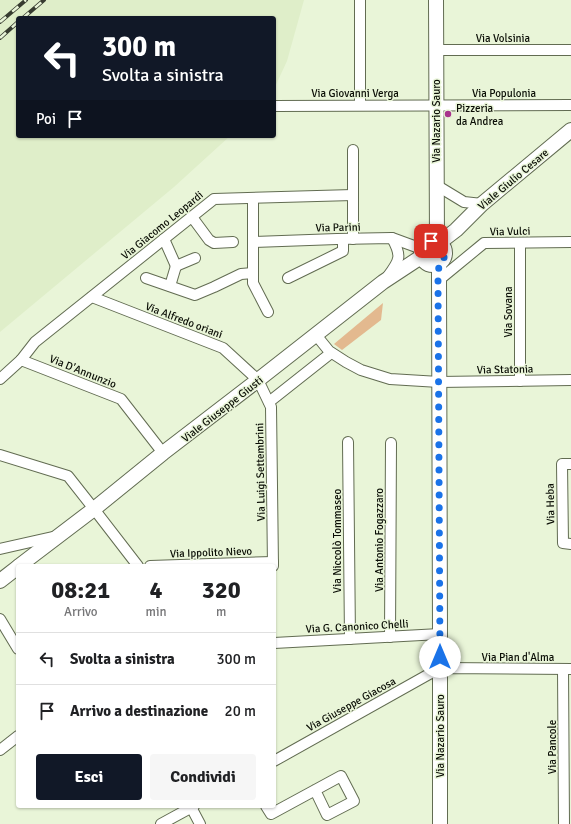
<!DOCTYPE html>
<html lang="it">
<meta charset="utf-8">
<style>
body{margin:0;font-family:Signika,sans-serif;background:#f6f6f6;color:#202124;height:100vh;display:flex;flex-direction:column;font-size:15px;white-space:nowrap}
*{box-sizing:border-box;margin:0}
p{font-size:13px;color:#757577}
.icon{flex:none;width:22px;height:22px;fill:none;stroke:currentColor;stroke-width:2;stroke-linecap:round;stroke-linejoin:round}
.map{position:relative;flex:1;overflow:hidden}
.details{position:absolute;left:16px;top:564px;width:260px;height:244px;display:flex;flex-direction:column;background:#fff;border-radius:4px;box-shadow:0 1px 3px #0004}
.details>*{flex:none}
.guide{position:absolute;left:16px;top:16px;width:260px;height:122px;border-radius:4px;box-shadow:0 1px 3px #0004;background:#111827;color:#fff;overflow:hidden}
.pin{position:absolute;display:grid;place-items:center;width:34px;height:34px;color:#fff;margin:-17px;border-radius:8px;box-shadow:0 2px 6px #0006}
.me{position:absolute;width:44px;margin:-22px;rotate:0deg;stroke-linejoin:round;filter:drop-shadow(0 0 3px #0008)}
.turn{display:flex;align-items:center;gap:14px;height:84px;padding:0 20px;font-size:18px}
.turn .icon{width:52px;height:52px;stroke-width:2.5}
.turn b{display:block;font-size:28px;line-height:34px}
.then{display:flex;align-items:center;height:38px;padding:0 20px;background:#0003;gap:8px;font-size:15px}
.eta{display:flex;justify-content:space-evenly;align-items:center;height:68px;text-align:center}
.eta b{font-size:24px;font-weight:700;line-height:28px}
.button{display:flex;gap:8px;margin-top:auto;padding:8px 20px}
.button a{flex:1;height:46px;border-radius:4px;background:#111827;color:#fff;font-size:16px;font-weight:700;line-height:46px;text-align:center}
.button a+a{background:#f6f6f6;color:#202124}
ul{padding:0;list-style:none}
li{display:flex;align-items:center;gap:12px;height:52px;padding:0 20px;border-top:1px solid #e0e0e0}
li div{flex:1}
li b{display:block;font-size:15px}
li em{font-style:normal}
.map>svg:first-child{display:block}
.built{fill:#dfeec9}
.green{fill:#e3b98f}
.lines{fill:none;stroke-linecap:round;stroke-linejoin:round}
.street-casing{stroke:#626c52;stroke-width:12}
.secondary-casing{stroke:#626c52;stroke-width:16}
.street{stroke:#fff;stroke-width:10}
.secondary{stroke:#fff;stroke-width:14}
.rail-casing{stroke:#373c30;stroke-width:4}
.rail{stroke:#e9f5d8;stroke-width:2.5;stroke-dasharray:8;stroke-linecap:butt}
.route{stroke:#1a73e8;stroke-width:7;stroke-dasharray:0 12.6}
.poi-dot{fill:#a8348d;stroke:#e9f5d8;stroke-width:1.5}
.labels{text-anchor:middle;stroke-width:3;stroke-linejoin:round;paint-order:stroke}
.street-label{font-size:11px;fill:#0a0d05;stroke:#e9f5d8}
.poi-label{font-size:11px;fill:#0a0d05;stroke:#e9f5d8;text-anchor:start}
</style>
<div class="map">
<svg width="571" height="824" viewBox="0 0 571 824">
<rect width="100%" height="100%" fill="#e9f5d8"/>
<!-- built -->
<path class="built" d="M0 0H304L287 61 274 89V18H18V136H230L174 187 0 332Z"/>
<!-- green -->
<path class="green" d="M383 303 381 320 342 350 334 344Z"/>
<g class="lines">
<defs>
<g id="street">
<path d="M360 0V105"/>
<path d="M436 50H571"/>
<path d="M274 106 571 105"/>
<path d="M353 150V239"/>
<path d="M436 185 464 202 482 204"/>
<path d="M253 198V283L268 312"/>
<path d="M192 217 209 240 214 243 233 242"/>
<path d="M164 239 176 266 195 258"/>
<path d="M254 242 337 239 392 238 422 249"/>
<path d="M388 276C400 260 402 256 392 238"/>
<path d="M146 278 195 295 214 287 241 274 253 273"/>
<path d="M288 278 343 251V239"/>
<path d="M439 280 484 243 571 242"/>
<path d="M170 286 176 266"/>
<path d="M92 297 223 348 258 380 271 407 273 566"/>
<path d="M316 335 329 351 346 362 361 370 390 379 439 382 571 380"/>
<path d="M21 360 35 342 214 199 353 195"/>
<path d="M0 379 21 360 121 399 163 453"/>
<path d="M520 381V243"/>
<path d="M269 402 331 353"/>
<path d="M348 442 350 639"/>
<path d="M0 455 68 476 94 509 138 566"/>
<path d="M571 464H562L563 543 571 544"/>
<path d="M0 549 57 536"/>
<path d="M150 566 273 562"/>
<path d="M0 619 18 649"/>
<path d="M390 637 391 443"/>
<path d="M274 643 440 634"/>
<path d="M563 669 564 824"/>
<path d="M0 750 18 736"/>
<path d="M274 761 440 668 571 669"/>
<path d="M266 806 271 814 341 776 354 801 327 815 315 790"/>
<path d="M191 807 200 824"/>
<path d="M161 824 194 806"/>
</g>
<g id="secondary">
<path d="M436 0 437 242"/>
<circle cx="433" cy="253" r="12"/>
<path d="M439 243 456 230 482 204 571 130"/>
<path d="M439 264V280L440 634V824"/>
<path d="M19 566 94 509 163 453 258 380 383 282 421 257"/>
<path d="M0 581 18 567"/>
</g>
</defs>
<!-- street casing -->
<use href="#street" class="street-casing"/>
<!-- secondary casing -->
<use href="#secondary" class="secondary-casing"/>
<!-- street -->
<use href="#street" class="street"/>
<!-- secondary -->
<use href="#secondary" class="secondary"/>
<defs>
<g id="rail">
<path d="M23 18 44 0"/>
<path d="M0 22 26 0"/>
<path d="M0 38 18 22"/>
</g>
</defs>
<!-- rail casing -->
<use href="#rail" class="rail-casing"/>
<!-- rail -->
<use href="#rail" class="rail"/>
</g>
<g class="lines">
<!-- route -->
<path class="route" d="M431 241C445 241 450 255 439 264L438 280 440 657"/>
</g>
<!-- markers -->
<circle class="poi-dot" cx="448" cy="114" r="4"/>
<g class="labels">
<!-- street labels -->
<g class="street-label">
<text x="503" y="42">Via Volsinia</text>
<text x="355" y="97">Via Giovanni Verga</text>
<text x="504" y="97">Via Populonia</text>
<text transform="translate(436 121) rotate(-90)" y="4">Via Nazario Sauro</text>
<text transform="translate(513 179) rotate(-40)" y="4">Viale Giulio Cesare</text>
<text transform="translate(162 225) rotate(-39)" y="4">Via Giacomo Leopardi</text>
<text transform="translate(338 227) rotate(-1)" y="4">Via Parini</text>
<text transform="translate(510 231) rotate(-1)" y="4">Via Vulci</text>
<text transform="translate(508 312) rotate(-90)" y="4">Via Sovana</text>
<text transform="translate(184 320) rotate(21)" y="4">Via Alfredo oriani</text>
<text transform="translate(505 369) rotate(-1)" y="4">Via Statonia</text>
<text transform="translate(83 371) rotate(22)" y="4">Via D'Annunzio</text>
<text transform="translate(222 409) rotate(-38)" y="4">Viale Giuseppe Giusti</text>
<text transform="translate(260 472) rotate(-91)" y="4">Via Luigi Settembrini</text>
<text transform="translate(550 504) rotate(-91)" y="4">Via Heba</text>
<text transform="translate(379 540) rotate(-90)" y="4">Via Antonio Fogazzaro</text>
<text transform="translate(337 541) rotate(-90)" y="4">Via Niccolò Tommaseo</text>
<text transform="translate(211 552) rotate(-2)" y="4">Via Ippolito Nievo</text>
<text transform="translate(357 626) rotate(-3)" y="4">Via G. Canonico Chelli</text>
<text x="518" y="661">Via Pian d'Alma</text>
<text transform="translate(351 704) rotate(-29)" y="4">Via Giuseppe Giacosa</text>
<text transform="translate(440 736) rotate(-90)" y="4">Via Nazario Sauro</text>
<text transform="translate(552 747) rotate(-90)" y="4">Via Pancole</text>
</g>
<!-- poi labels -->
<g class="poi-label">
<text x="456" y="112">Pizzeria<tspan x="456" dy="13">da Andrea</tspan></text>
</g>
</g>
</svg>
<div class="pin" style="left:431px;top:241px;background:#d93025"><svg class="icon" aria-label="arrive" viewBox="0 0 24 24"><path d="M6 21V4h12l-3 4 3 4H6"/></svg></div>
<svg class="me" style="left:440px;top:657px" viewBox="-20 -20 40 40"><circle r="19" fill="#fff"/><path d="M0-13L10 11 0 6-10 11z" fill="#1a73e8"/></svg>
<div class="guide">
<div class="turn"><svg class="icon" aria-label="left" viewBox="0 0 24 24"><path d="M17 20v-9H6M10 6l-5 5 5 5"/></svg><div><b>300 m</b>Svolta a sinistra</div></div>
<div class="then">Poi<svg class="icon" aria-label="arrive" viewBox="0 0 24 24"><path d="M6 21V4h12l-3 4 3 4H6"/></svg></div>
</div>
<section class="details">
<div class="eta">
<div><b>08:21</b><p>Arrivo</p></div>
<div><b>4</b><p>min</p></div>
<div><b>320</b><p>m</p></div>
</div>
<ul>
<li><svg class="icon" aria-label="left" viewBox="0 0 24 24"><path d="M17 20v-9H6M10 6l-5 5 5 5"/></svg><div><b>Svolta a sinistra</b></div><em>300 m</em></li>
<li><svg class="icon" aria-label="arrive" viewBox="0 0 24 24"><path d="M6 21V4h12l-3 4 3 4H6"/></svg><div><b>Arrivo a destinazione</b></div><em>20 m</em></li>
</ul>
<div class="button"><a>Esci</a><a>Condividi</a></div>
</section>
</div>
